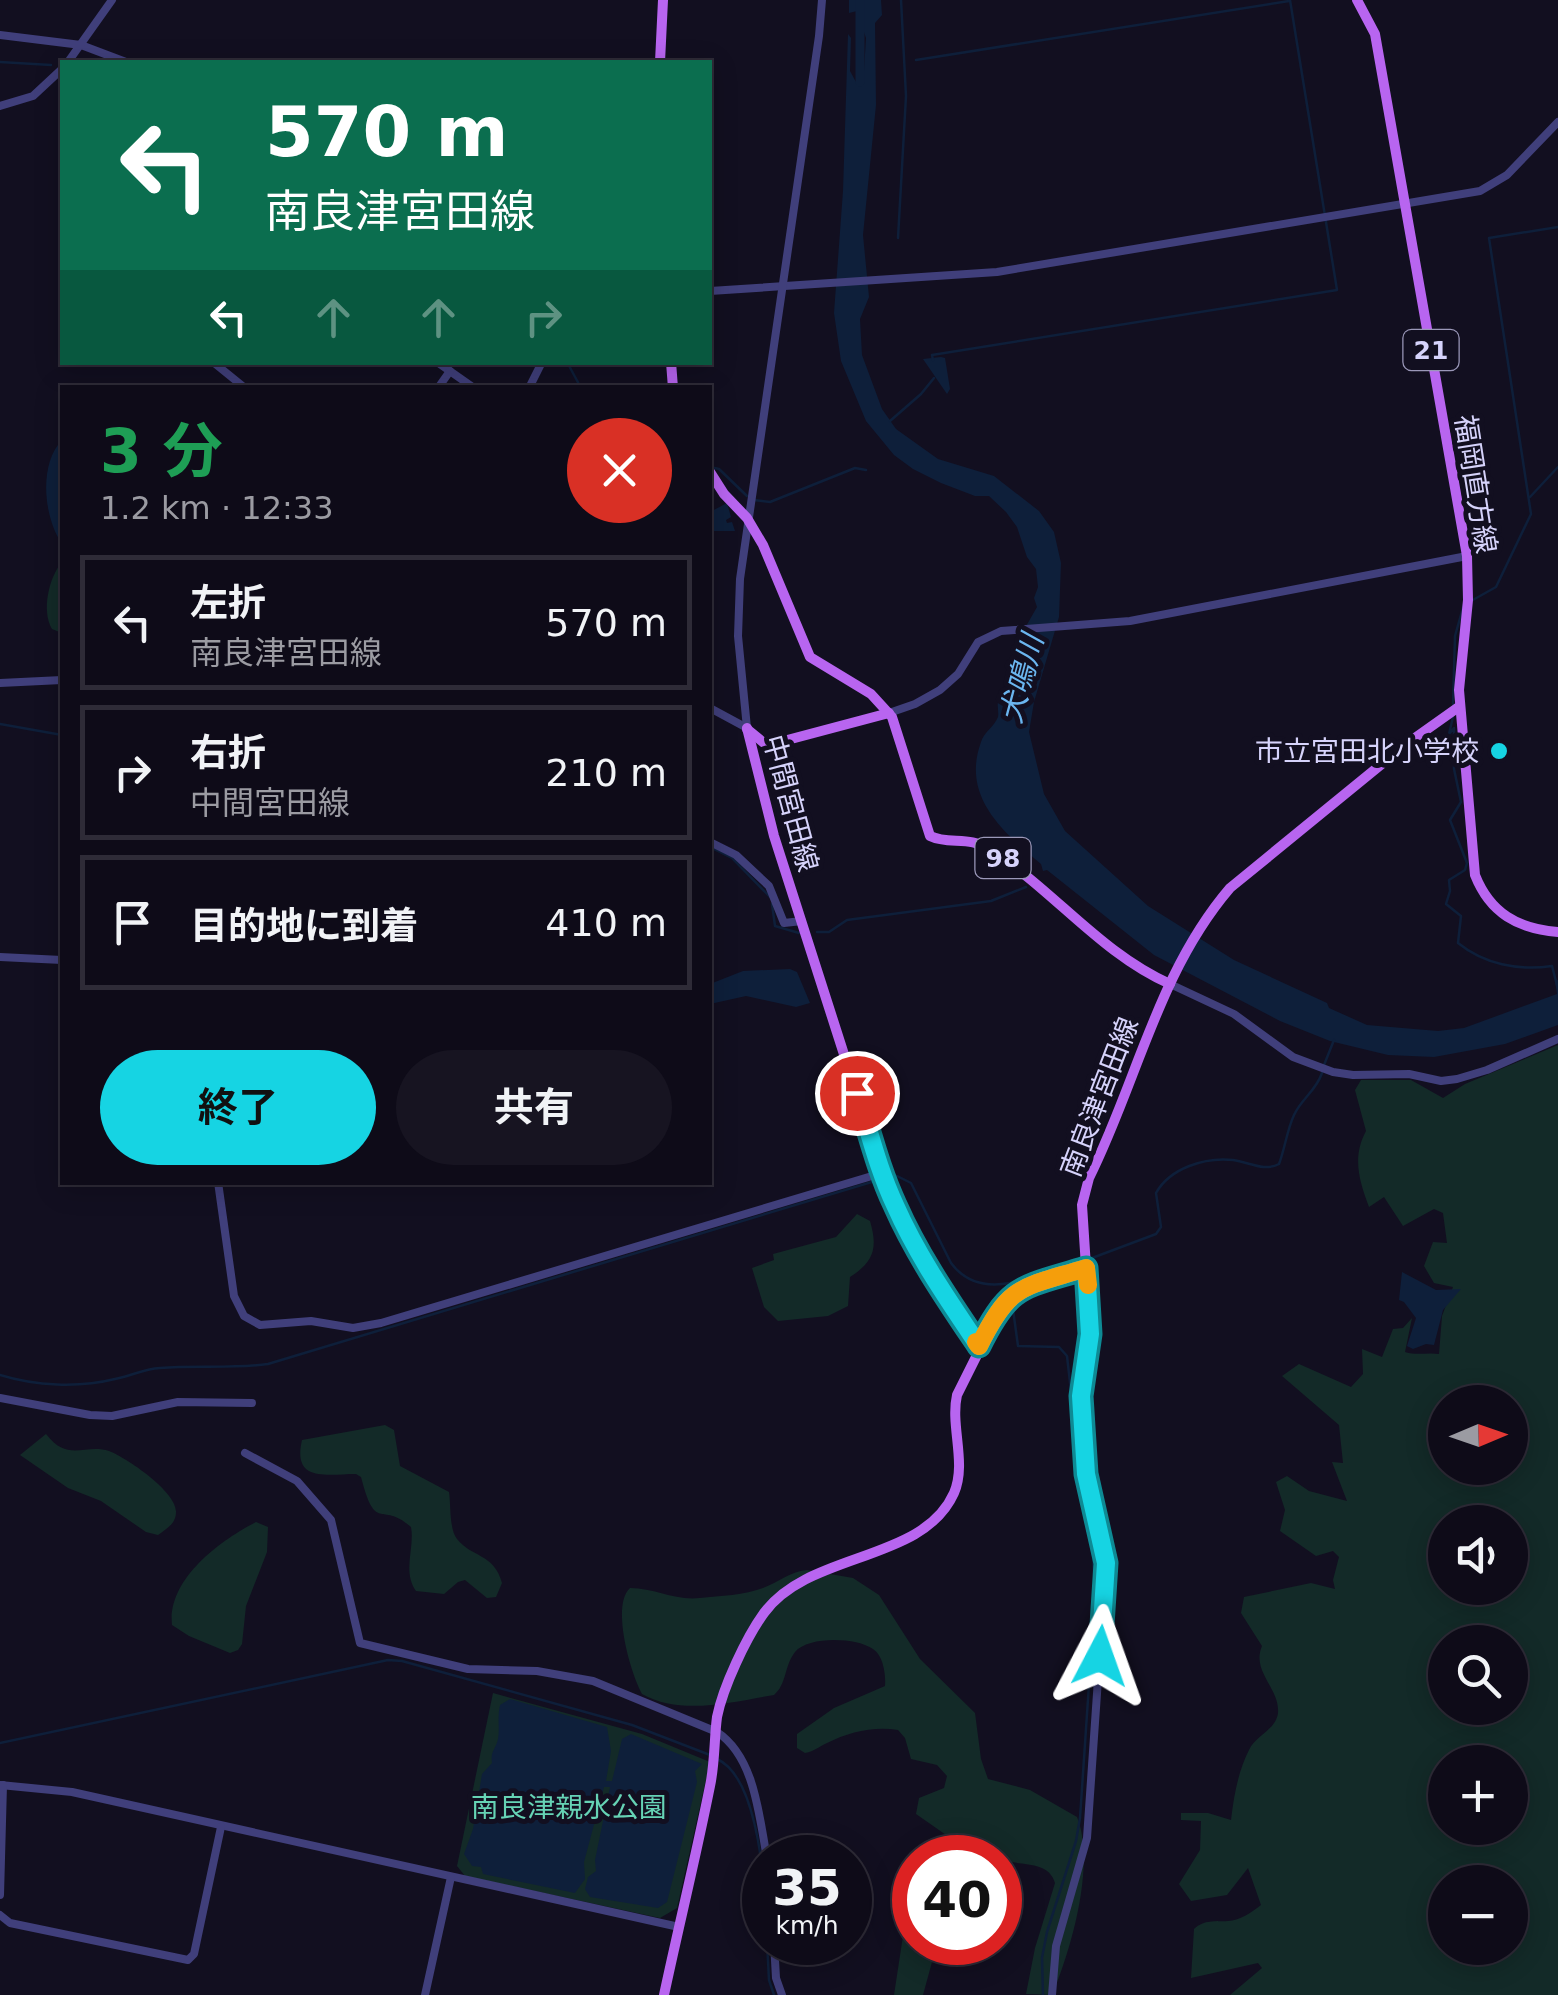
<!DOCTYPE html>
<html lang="ja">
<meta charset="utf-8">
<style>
body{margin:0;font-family:"DejaVu Sans","Noto Sans JP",sans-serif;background:#171421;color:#f1f3f6;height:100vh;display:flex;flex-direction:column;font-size:38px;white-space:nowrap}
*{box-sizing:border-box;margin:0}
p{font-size:32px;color:#9b9ba2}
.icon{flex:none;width:55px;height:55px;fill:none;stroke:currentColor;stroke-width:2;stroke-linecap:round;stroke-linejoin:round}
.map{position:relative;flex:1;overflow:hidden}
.details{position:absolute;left:60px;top:385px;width:652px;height:800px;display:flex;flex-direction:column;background:#0e0b18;border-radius:0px;box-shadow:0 5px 25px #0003,0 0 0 2px #2e2b37}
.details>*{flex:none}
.top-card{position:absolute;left:60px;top:60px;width:652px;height:305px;border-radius:0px;box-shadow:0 5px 25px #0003,0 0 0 2px #2e2b37;background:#0b6e4f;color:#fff;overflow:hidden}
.needle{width:65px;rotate:88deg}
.buttons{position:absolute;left:1428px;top:1385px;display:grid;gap:20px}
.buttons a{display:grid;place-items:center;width:100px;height:100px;border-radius:50%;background:#0e0b18;box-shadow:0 5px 25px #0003,0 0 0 2px #2e2b37;font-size:50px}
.speed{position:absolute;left:742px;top:1835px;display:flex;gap:20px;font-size:50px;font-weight:700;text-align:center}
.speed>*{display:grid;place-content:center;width:130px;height:130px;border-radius:50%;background:#0e0b18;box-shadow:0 5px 25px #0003,0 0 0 2px #2e2b37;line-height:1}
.speed small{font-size:25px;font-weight:400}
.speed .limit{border:15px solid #d22;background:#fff;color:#111}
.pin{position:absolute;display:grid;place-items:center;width:85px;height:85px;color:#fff;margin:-42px;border:5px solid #fff;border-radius:50%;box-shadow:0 2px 10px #0007}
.me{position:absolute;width:110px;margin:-55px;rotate:4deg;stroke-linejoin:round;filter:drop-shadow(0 0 8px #0008)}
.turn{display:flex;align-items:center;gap:35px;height:210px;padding:0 40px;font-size:45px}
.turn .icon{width:130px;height:130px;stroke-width:2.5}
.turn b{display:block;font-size:70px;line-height:85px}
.lanes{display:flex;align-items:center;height:95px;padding:0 40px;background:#0003;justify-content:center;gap:50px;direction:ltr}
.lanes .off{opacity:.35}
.round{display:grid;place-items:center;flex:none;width:105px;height:105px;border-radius:52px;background:#171421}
.overview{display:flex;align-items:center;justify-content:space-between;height:170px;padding:0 40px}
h1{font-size:60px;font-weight:700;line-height:75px;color:#1e9e55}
.cta{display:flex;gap:20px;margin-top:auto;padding:20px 40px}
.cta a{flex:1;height:115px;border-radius:60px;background:#16d4e3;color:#111;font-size:40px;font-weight:700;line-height:115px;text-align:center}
.cta a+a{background:#171421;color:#f1f3f6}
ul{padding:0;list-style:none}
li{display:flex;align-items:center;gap:30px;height:135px;margin:0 20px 15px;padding:0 20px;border:5px solid #2e2b37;border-radius:0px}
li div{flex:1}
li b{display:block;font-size:38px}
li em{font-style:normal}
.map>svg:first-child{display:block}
.green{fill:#132a28;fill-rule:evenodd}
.water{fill:#0e1f3a}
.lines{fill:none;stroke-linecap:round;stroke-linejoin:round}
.stream{stroke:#0e1f3a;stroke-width:2.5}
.river{stroke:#0e1f3a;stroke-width:9}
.minor{stroke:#403f7b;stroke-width:8}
.major{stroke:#b865f0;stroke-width:10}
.route-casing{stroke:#0e8a94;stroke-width:25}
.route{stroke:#16d4e3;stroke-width:18}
.slow{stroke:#f59e0b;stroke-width:18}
.poi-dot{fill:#16d4e3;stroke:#120f20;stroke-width:4}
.labels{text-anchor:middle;stroke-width:10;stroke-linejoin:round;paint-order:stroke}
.shield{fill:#120f20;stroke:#9b98b9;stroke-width:2.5}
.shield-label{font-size:25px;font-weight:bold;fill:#d6d3fb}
.street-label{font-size:28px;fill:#d6d3fb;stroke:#120f20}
.poi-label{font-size:28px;fill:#d6d3fb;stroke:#120f20;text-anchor:end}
.park-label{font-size:28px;fill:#66d3b5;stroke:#120f20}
.water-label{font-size:30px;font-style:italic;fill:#6bb6f0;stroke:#120f20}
</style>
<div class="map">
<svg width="1558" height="1995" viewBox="0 0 1558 1995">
<rect width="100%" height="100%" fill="#120f20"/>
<!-- green -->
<g class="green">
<path d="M62 562V633L52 629C41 611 49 577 62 562Z"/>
<path d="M1558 1045V1995H1230L1262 1968 1258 1963 1191 1978 1194 1929C1205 1919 1214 1922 1228 1921 1239 1921 1252 1912 1261 1905L1248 1868 1227 1895 1191 1901 1179 1884 1200 1850 1201 1821 1181 1820V1813H1208L1231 1820C1234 1795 1238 1772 1249 1750 1255 1736 1276 1730 1278 1713 1280 1688 1251 1672 1262 1646L1241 1613 1244 1597 1311 1583 1335 1589 1333 1580 1339 1557 1333 1551 1316 1556 1280 1531 1285 1510 1276 1482 1287 1476 1309 1491 1347 1501 1332 1462 1343 1463 1339 1425 1282 1376 1299 1364 1351 1387 1363 1374 1362 1349 1382 1357 1393 1329 1403 1328 1412 1318 1405 1352C1418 1356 1426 1352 1439 1354L1442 1316 1453 1287 1434 1283 1424 1266 1433 1242 1447 1243 1443 1213 1434 1209 1403 1226 1384 1197 1369 1207C1359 1180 1352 1157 1366 1131L1355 1090 1361 1080H1411L1443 1098 1465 1084ZM1445 1402H1510V1468H1445ZM1445 1522H1510V1588H1445ZM1445 1642H1510V1708H1445ZM1445 1762H1510V1828H1445ZM1445 1882H1510V1948H1445Z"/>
<path d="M857 1214 870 1221C878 1248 874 1262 850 1277L848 1306 828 1316 778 1321 764 1307 752 1268 774 1260 773 1254 836 1237Z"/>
<path d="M385 1425 394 1430 400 1466 449 1492C451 1504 449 1529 457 1539 472 1558 494 1553 502 1583L496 1597 487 1598 465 1580 458 1582 444 1594 416 1591C402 1571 415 1548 411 1527 381 1500 376 1535 361 1477L356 1474C327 1474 292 1483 302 1440Z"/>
<path d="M46 1434C68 1463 85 1443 109 1451 127 1458 177 1492 176 1512 176 1524 166 1529 158 1535L146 1532 101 1501 68 1488 20 1455Z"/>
<path d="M256 1522 268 1527 267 1552 246 1606 242 1644 238 1650 230 1653 189 1636 172 1625C167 1579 221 1540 256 1522Z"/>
<path d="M807 1570 853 1578 879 1595 920 1659 975 1713 981 1759 988 1779 1030 1790 1077 1817C1096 1864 1071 1950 1052 1995L1026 1994 1035 1948 1055 1883C1050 1864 1029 1865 1012 1862L1000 1869V1858L958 1857 959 1844 916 1814 919 1798 944 1788 947 1776 937 1765 911 1759 905 1738 898 1730C874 1726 849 1732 827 1743 818 1747 815 1751 805 1753L797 1748V1734L834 1708 885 1686C886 1674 883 1655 873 1649 856 1637 808 1636 795 1652 784 1666 787 1684 774 1695 732 1702 681 1716 642 1694 630 1672 611 1605 630 1588 655 1588 675 1601 700 1598 720 1596 745 1595 763 1588 779 1582 789 1572 807 1570Z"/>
<path d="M493 1693 642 1734 710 1762 677 1908 660 1918 465 1876 457 1866Z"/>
<path d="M915 1900V1942L942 1943 935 1951 923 1995H894L906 1916Z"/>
</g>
<!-- water -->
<g class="water">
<path d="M849 0H881L882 15 875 23 876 105 863 235 869 297 860 319 862 355 882 409 896 429 938 459 994 476 1039 511 1054 532 1061 563 1059 617 1034 702 1029 732 1044 794 1065 831 1148 906 1234 960 1327 1003 1329 1008 1367 1025 1438 1031 1464 1028 1557 994 1555 981 1558 980V1025L1505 1044 1434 1057 1388 1055 1330 1041 1280 1021 1154 955 1047 870 1043 871 1041 864C1003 832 961 797 981 742 984 732 994 727 998 717 999 712 997 707 998 702 999 696 1014 673 1017 660L1021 658 1025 628 1037 607 1034 598 1038 587 1036 569 1027 557 1017 527 1006 512 989 496H975L941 483 913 469 894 455 866 421 841 361 834 313 843 191 848 34 851 38 850 71 856 82 864 71 866 38 857 11 849 13Z"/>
<path d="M941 357 945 358 950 389 947 394 923 359Z"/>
<path d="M62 440V544C44 518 38 465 62 440Z"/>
<path d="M727 503 731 517 726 520 727 523 732 522 735 531H710V512Z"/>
<path d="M790 969 797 972 810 1003 796 1007 746 996 710 1004V984L743 971Z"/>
<path d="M1402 1272 1436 1290 1461 1289 1443 1310 1434 1345 1426 1344 1413 1349 1407 1346 1416 1318 1404 1302 1399 1300Z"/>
<path d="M510 1699 607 1727 611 1751 606 1781H612L622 1739 631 1734 702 1764 695 1771 697 1782 667 1902 658 1908 590 1897 585 1889 588 1877 596 1871 595 1860 610 1787H604L584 1862 585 1879 575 1893 483 1874 481 1867 472 1866 464 1854 473 1829 482 1774 492 1763C490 1751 496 1749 498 1739 500 1729 497 1718 500 1705Z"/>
</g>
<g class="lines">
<!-- stream -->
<g class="stream">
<path d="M916 60 1289 1"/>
<path d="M0 62 51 65"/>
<path d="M898 238 906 96 901 0"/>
<path d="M933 360 932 355 1337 290 1290 0"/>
<path d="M567 362 581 388"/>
<path d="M890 421 921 394 934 378"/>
<path d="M710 467 719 469 747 496"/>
<path d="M1530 497 1558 467"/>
<path d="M754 500 770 502 855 468 866 470"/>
<path d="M1471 601 1496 587 1531 514 1489 238 1558 227"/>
<path d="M1453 704 1455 636 1464 604"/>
<path d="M1453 717 1449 734 1454 728V769L1461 802 1450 820 1467 863 1465 870 1449 880 1450 891 1446 904 1461 916 1458 943C1484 964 1518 971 1552 966L1558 989"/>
<path d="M0 724 62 735"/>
<path d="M710 847 732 858 770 897"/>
<path d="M772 904 775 926 799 933"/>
<path d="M817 932H829L847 920 991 901 1026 887"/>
<path d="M1324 1065 1334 1040"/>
<path d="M891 1177 897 1176 911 1183 951 1263C983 1306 1038 1273 1079 1261"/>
<path d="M1092 1258 1156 1234 1161 1227 1156 1193C1170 1168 1205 1157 1233 1160 1249 1162 1264 1172 1279 1164 1285 1148 1287 1130 1294 1115 1302 1098 1316 1091 1322 1073"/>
<path d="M1012 1302 1018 1346 1059 1347 1067 1356 1083 1497 1093 1556 1095 1595 1080 1818 1076 1841 1047 1932 1042 1958 1043 1995"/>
<path d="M0 1375C35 1386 79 1388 115 1379 130 1376 144 1369 160 1368 196 1365 232 1369 268 1364L875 1181"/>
<path d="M0 1743 388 1660 402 1661 632 1725 710 1755"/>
<path d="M717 1759C753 1775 762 1859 765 1896"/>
<path d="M767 1942 769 1980 774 1995"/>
</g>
<!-- river -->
<path class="river" d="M860 0V82"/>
<!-- minor -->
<g class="minor">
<path d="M0 35 81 45 126 62"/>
<path d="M68 62 112 0"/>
<path d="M0 106 33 96 62 69"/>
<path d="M710 291 997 272 1480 191 1507 175 1558 122"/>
<path d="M213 362 245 388"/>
<path d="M437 362 474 388"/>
<path d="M438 388 450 371"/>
<path d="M529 388 542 362"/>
<path d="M0 683 62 680"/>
<path d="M710 708 747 728"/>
<path d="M889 713 915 704 940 690 958 674 978 642 1001 631 1130 621 1467 556"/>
<path d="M747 728 738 636 740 579 819 36 822 0"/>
<path d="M710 842 736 855 769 886 784 923 802 921"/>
<path d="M0 957 62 960"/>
<path d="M1170 984 1234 1014 1293 1057 1333 1072 1353 1075 1409 1074 1441 1081 1457 1079 1487 1070 1558 1039"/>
<path d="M218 1182 234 1296 244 1316 260 1325 311 1321 353 1328 381 1323 882 1173"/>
<path d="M0 1398 90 1415 112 1416 178 1402 252 1403"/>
<path d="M245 1453 297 1481 331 1520 360 1643 468 1669 537 1671 593 1681 717 1732C755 1757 759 1816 767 1858"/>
<path d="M0 1785 72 1792 679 1927"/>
<path d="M0 1895 3 1785"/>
<path d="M0 1915 10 1923 188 1960 194 1954 221 1827"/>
<path d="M774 1942 776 1978 782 1995"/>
<path d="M425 1995 451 1877"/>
<path d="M1052 1995 1056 1946 1087 1838 1105 1578V1552L1089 1490 1085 1451 1081 1384 1090 1325 1086 1267"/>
</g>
<!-- major -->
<g class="major">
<path d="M1357 0 1375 34 1467 556 1468 600 1459 690 1475 875C1490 913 1518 929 1558 932"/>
<path d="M660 62 663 0"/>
<path d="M671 362 673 388"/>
<path d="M710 472 724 494 747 518 763 545 810 657 871 694 892 717 930 836C948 845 970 836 989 849 1053 889 1100 953 1170 984"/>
<path d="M747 728 774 836 882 1173 921 1258 979 1346"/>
<path d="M747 729 764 743H776L889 713"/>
<path d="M664 1995C679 1925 696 1856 710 1786 715 1763 714 1740 717 1717 723 1687 746 1638 764 1613 809 1551 923 1563 954 1493 967 1463 950 1426 957 1395L1004 1301 1022 1288 1086 1267 1082 1205 1089 1178C1137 1082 1158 972 1230 888L1405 745 1460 706"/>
</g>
</g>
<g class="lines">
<defs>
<path id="route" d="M857 1093C869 1130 878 1169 895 1205 917 1255 948 1300 979 1346 1010 1283 1022 1288 1086 1268L1090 1334 1081 1396 1086 1474 1106 1563 1100 1656"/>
</defs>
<!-- route casing -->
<use href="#route" class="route-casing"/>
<!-- route -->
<use href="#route" class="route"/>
<!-- slow -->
<path class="slow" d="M976 1342 979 1346C1010 1283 1022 1288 1086 1268L1088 1285"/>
</g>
<!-- markers -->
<circle class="poi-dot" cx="1499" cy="751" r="10"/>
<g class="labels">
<!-- shield labels -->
<g class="shield">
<rect x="1403.5" y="330" width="55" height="40" rx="8"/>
<rect x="975.5" y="838" width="55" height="40" rx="8"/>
</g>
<g class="shield-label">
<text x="1431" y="359">21</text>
<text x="1003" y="867">98</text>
</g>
<!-- street labels -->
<g class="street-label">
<text transform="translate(1476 484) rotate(81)" y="10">福岡直方線</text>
<text transform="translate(791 803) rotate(75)" y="10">中間宮田線</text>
<text transform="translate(1099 1097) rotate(-69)" y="10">南良津宮田線</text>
</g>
<!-- poi labels -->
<g class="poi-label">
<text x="1479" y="761">市立宮田北小学校</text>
</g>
<!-- park labels -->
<g class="park-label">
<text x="569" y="1817">南良津親水公園</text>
</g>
<!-- water labels -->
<g class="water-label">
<text transform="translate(1022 679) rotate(-75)" y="10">犬鳴川</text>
</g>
</g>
</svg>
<div class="buttons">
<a><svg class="needle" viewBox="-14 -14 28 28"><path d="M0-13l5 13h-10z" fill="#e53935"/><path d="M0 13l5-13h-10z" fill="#9b9ba2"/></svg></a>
<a><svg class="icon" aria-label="sound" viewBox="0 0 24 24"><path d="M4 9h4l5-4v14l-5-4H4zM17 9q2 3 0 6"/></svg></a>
<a><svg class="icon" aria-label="search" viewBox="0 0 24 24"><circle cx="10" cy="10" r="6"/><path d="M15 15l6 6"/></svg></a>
<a>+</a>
<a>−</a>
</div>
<div class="speed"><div>35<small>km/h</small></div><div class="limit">40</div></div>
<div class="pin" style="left:857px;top:1093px;background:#d93025"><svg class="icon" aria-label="arrive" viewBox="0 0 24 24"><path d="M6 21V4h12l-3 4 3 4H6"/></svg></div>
<svg class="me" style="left:1100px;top:1656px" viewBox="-20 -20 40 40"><path d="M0-17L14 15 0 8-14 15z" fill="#16d4e3" stroke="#fff" stroke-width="4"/></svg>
<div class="top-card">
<div class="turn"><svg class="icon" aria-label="left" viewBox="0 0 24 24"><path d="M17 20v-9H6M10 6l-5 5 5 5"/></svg><div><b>570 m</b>南良津宮田線</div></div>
<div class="lanes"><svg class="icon" aria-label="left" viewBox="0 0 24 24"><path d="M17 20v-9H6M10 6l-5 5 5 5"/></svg><svg class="icon off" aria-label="ahead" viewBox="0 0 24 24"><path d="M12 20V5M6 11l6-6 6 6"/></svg><svg class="icon off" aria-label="ahead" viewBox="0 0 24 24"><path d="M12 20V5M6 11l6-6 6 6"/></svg><svg class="icon off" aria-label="right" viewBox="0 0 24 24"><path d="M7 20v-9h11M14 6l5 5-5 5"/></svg></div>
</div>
<section class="details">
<div class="overview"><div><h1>3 分</h1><p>1.2 km · 12:33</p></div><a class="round" style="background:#d93025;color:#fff"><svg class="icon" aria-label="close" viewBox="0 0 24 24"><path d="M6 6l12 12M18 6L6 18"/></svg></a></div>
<ul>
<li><svg class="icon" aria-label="left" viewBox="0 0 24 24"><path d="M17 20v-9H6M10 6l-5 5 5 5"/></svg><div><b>左折</b><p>南良津宮田線</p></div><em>570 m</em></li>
<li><svg class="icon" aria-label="right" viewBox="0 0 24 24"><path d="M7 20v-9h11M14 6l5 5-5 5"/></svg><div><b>右折</b><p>中間宮田線</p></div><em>210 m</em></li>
<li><svg class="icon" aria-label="arrive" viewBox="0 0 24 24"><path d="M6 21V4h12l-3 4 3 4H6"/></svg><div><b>目的地に到着</b></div><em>410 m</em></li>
</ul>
<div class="cta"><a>終了</a><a>共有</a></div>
</section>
</div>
